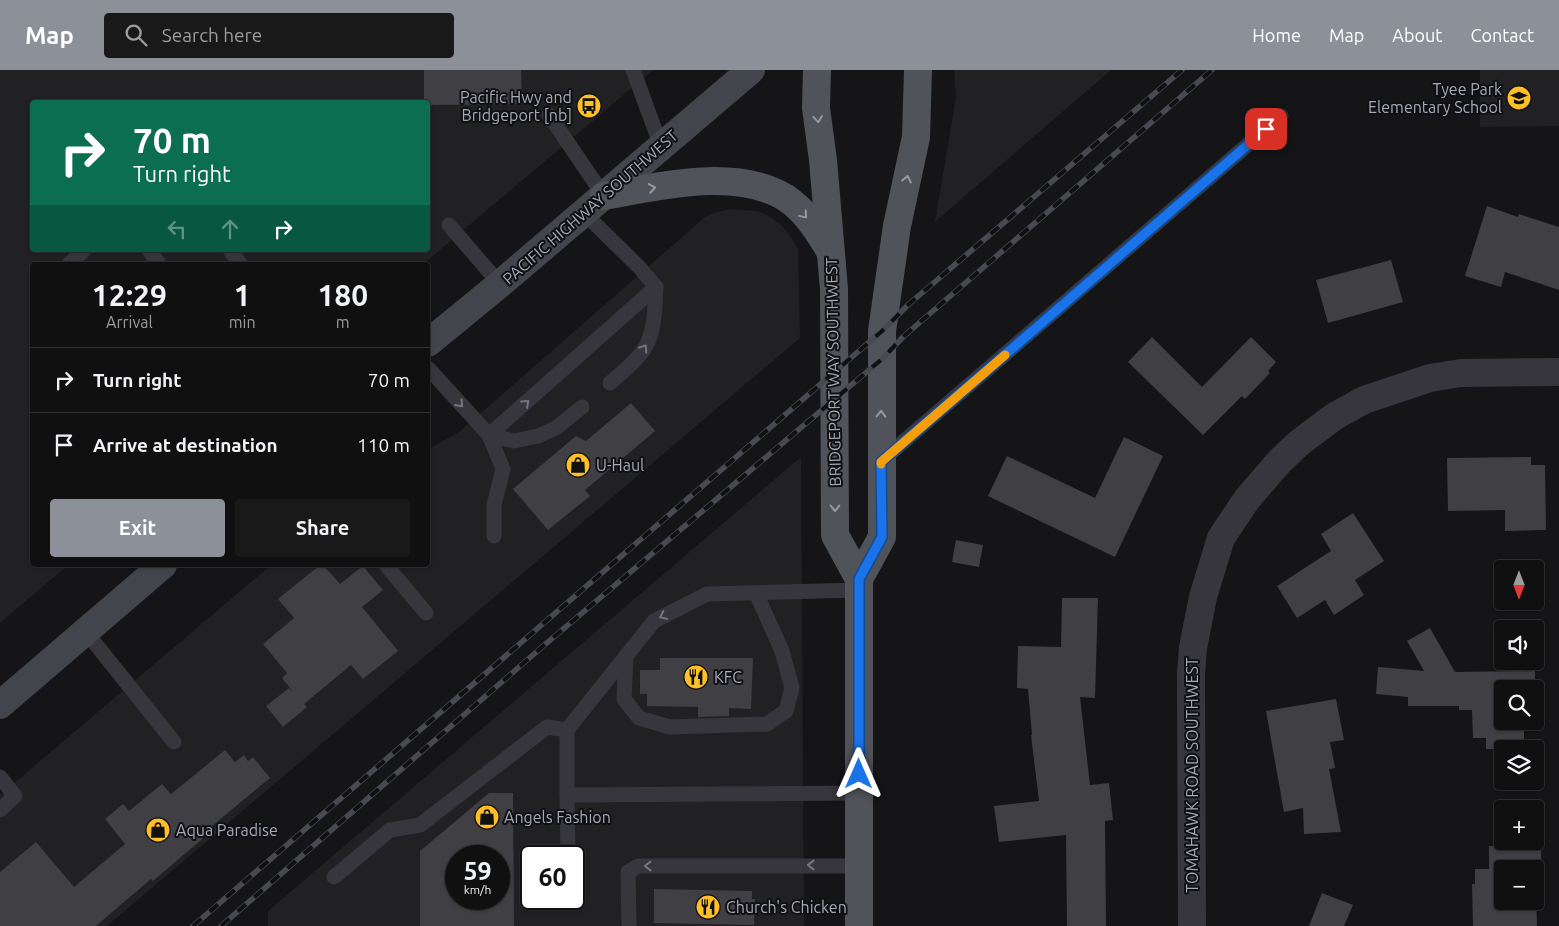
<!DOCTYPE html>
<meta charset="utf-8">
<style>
body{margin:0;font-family:Ubuntu,sans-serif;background:#19191a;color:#f1f3f6;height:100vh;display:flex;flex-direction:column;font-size:19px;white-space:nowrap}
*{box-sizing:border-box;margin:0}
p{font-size:16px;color:#9c9d9f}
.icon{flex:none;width:28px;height:28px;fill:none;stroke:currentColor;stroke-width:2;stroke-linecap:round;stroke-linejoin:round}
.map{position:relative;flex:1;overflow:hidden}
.sheet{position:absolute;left:30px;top:192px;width:400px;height:305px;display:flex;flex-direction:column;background:#101011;border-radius:5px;box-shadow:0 1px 4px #0004,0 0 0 1px #303031}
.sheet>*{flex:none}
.hud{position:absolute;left:30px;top:30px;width:400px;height:152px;border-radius:5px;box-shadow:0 1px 4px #0004,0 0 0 1px #303031;background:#0b6e4f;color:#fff;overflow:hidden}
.needle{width:32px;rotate:180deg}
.buttons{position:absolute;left:1494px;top:490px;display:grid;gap:10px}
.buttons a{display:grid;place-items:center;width:50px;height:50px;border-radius:5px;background:#101011;box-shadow:0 1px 4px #0004,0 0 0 1px #303031;font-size:25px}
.speed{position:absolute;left:445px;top:775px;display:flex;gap:10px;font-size:25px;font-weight:700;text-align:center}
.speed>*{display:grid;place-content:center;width:65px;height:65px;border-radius:50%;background:#101011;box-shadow:0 1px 4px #0004,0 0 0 1px #303031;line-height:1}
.speed small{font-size:12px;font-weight:400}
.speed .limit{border:2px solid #111;border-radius:8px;background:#fff;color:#111}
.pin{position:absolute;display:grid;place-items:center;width:42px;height:42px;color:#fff;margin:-21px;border-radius:10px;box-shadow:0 2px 8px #0006}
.me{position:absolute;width:55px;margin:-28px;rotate:0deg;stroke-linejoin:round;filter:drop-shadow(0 0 4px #0008)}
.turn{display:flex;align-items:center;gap:18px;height:105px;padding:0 20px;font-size:22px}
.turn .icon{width:65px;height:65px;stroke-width:2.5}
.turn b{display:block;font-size:35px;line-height:42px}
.lanes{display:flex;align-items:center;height:48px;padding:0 20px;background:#0003;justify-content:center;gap:25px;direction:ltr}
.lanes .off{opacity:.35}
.eta{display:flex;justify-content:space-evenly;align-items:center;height:85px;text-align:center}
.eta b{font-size:30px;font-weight:700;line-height:35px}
.button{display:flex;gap:10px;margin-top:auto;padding:10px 20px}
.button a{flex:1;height:58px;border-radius:5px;background:#8c9099;color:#fff;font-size:20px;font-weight:700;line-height:58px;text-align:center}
.button a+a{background:#19191a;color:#f1f3f6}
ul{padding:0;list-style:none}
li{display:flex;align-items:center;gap:15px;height:65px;padding:0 20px;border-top:1px solid #303031}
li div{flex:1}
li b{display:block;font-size:19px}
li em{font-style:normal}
header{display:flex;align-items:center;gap:30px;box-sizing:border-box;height:70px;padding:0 25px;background:#8c9099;color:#fff}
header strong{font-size:24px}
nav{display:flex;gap:28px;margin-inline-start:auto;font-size:18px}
.search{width:350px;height:45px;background:#19191a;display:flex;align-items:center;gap:12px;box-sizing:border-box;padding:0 18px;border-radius:5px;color:#9c9d9f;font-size:19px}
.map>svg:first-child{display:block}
.built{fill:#212124;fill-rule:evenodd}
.building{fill:#3f3f44;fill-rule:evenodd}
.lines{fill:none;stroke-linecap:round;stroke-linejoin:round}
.service{stroke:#36363c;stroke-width:15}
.minor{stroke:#36363c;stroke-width:28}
.secondary{stroke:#43454c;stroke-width:28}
.primary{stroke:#51535b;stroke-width:28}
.rail-casing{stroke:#484a51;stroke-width:5.5}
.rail{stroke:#101012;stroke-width:4;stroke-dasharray:11;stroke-linecap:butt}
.oneway{stroke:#9599a5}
.oneway2{stroke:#747680}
.route-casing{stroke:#114b97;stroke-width:12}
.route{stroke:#1a73e8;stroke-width:9}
.slow{stroke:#f59e0b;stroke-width:9}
.labels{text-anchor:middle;stroke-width:4;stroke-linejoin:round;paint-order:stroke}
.poi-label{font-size:16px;fill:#a6aab8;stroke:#101012;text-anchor:start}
.street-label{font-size:16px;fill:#a6aab8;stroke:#101012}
</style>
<header>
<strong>Map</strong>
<div class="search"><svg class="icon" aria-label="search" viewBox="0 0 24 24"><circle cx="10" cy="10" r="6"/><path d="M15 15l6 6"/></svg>Search here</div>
<nav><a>Home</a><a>Map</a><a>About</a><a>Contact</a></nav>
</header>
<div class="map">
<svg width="1559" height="856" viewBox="0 0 1559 856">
<rect width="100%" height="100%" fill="#151517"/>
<!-- built -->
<g class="built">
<path d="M0 0H653L422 195H32V495H68L0 553ZM32 32H428V180H32Z"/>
<path d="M954 0H1111L935 152 956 28Z"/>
<path d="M1480 0H1559V56L1480 57Z"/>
<path d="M730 139 758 141 771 147 782 156 791 167 798 179 800 268 107 856H0V725L271 495H428V379L458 363 705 147 717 142Z"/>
<path d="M801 387 804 856H268V841ZM456 786H499V829H456ZM531 786H574V829H531Z"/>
</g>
<!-- building -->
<g class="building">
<path d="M424 0H521L522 34 428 35V32H424Z"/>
<path d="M1487 136 1518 147 1519 144 1559 157V220L1505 202 1501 217 1465 206Z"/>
<path d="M1391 190 1403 232 1328 253 1316 210Z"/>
<path d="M1152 267 1202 317 1251 267 1276 292 1268 301 1270 303 1245 329 1242 326 1203 365 1128 292Z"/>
<path d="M631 333 655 361 585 420 590 426 548 460 513 419 576 366 586 371Z"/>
<path d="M1124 367 1163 386 1115 487 988 426 1007 386 1095 428Z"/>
<path d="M1531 387V395H1545L1546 460 1505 461V440L1448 441 1447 388Z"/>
<path d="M1353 443 1384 491 1355 510 1364 525 1334 545 1325 530 1297 548 1277 516 1331 481 1321 464Z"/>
<path d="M956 470 983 475 979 497 952 492Z"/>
<path d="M320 495H323L340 514 363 496 383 520 362 537 398 581 363 609 351 595 304 634 307 637 283 657 266 636 289 618 294 623 282 608 287 603 263 574 294 548 278 529Z"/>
<path d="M1062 528H1098L1095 628 1080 627 1090 715 1109 713 1113 750 1105 751 1106 856H1067L1066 765 999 772 994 736 1039 731 1031 665H1032L1028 619 1017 618 1018 576 1061 577Z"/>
<path d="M1430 558 1455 602 1535 601V619H1502V651H1524V679H1486V668H1473L1472 640H1459V636H1408V627L1376 624 1378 597 1424 601 1407 571Z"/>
<path d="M660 588H753L751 639 729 638V646L698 647V637L647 636V624H640V600H660Z"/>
<path d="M1336 629 1344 670 1330 672 1335 698 1329 699 1341 762 1304 764 1303 738 1284 742 1266 641Z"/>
<path d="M225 680 235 692 244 685 248 691 253 687 270 708 206 761 208 764 153 811 151 809 96 856H0V802L36 772 74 817 125 774 105 749 123 734 129 741 162 714 171 724Z"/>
<path d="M489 723H513L514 856H420V781ZM456 786H499V829H456Z"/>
<path d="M1541 774 1542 818H1536L1537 856H1473L1472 814H1475V799H1489V776ZM1502 799H1535V831H1502Z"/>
<path d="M654 819 752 821V829H755L754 855 654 853Z"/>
<path d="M1322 823 1353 835 1344 856H1309Z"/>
</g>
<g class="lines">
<!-- service -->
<g class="service">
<path d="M633 0 661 76"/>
<path d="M549 45 604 126"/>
<path d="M584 143 639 197 656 217C655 235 655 255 648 272 642 287 622 302 610 313"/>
<path d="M449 155 500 214"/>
<path d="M149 180 160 195"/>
<path d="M230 180 241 195"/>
<path d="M68 195 84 180"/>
<path d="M428 298 489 365 514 371 538 366 556 358 582 337"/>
<path d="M881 391 1281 46"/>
<path d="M494 466V435L503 399 489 365 656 217"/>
<path d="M386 495 426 543"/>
<path d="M86 562 174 672"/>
<path d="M626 586 624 629 639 648 670 657 767 654 786 641 792 618 782 581 756 523"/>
<path d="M567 660 654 551 707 524 859 520"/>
<path d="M0 707 15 726 0 740"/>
<path d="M568 786 567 725 859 723"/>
<path d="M334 807 390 760 420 755 547 657 567 660V725"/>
<path d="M629 856 628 802 638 796H860"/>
</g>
<!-- minor -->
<path class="minor" d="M1192 856 1191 604 1193 578 1203 527 1221 468 1247 429 1280 391 1299 373 1335 346 1364 330 1430 308 1461 303 1559 302"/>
<!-- secondary -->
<g class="secondary">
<path d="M428 273 500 214 751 0"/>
<path d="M0 635 163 495"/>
</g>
<!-- primary -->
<g class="primary">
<path d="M817 0 816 38 823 90 834 219 835 465 859 509"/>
<path d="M604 126C655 117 727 99 777 123 801 134 817 159 830 181"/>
<path d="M859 856V509L882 467V261L897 156 916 67 918 0"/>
</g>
<defs>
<g id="rail">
<path d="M193 856 882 261 909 234 1182 0"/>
<path d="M221 856 542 577 882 289 904 266 1212 0"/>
</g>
</defs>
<!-- rail casing -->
<use href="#rail" class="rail-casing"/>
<!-- rail -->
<use href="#rail" class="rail"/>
</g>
<!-- one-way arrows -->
<defs><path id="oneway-chevron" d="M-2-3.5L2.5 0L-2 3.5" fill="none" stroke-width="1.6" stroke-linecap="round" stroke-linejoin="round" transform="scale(1.25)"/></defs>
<g class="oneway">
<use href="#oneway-chevron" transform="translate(818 49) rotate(83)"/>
<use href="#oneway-chevron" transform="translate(907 109) rotate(-78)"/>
<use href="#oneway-chevron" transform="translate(652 118) rotate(-10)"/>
<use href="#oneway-chevron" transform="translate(804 145) rotate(50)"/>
<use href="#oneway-chevron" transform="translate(881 344) rotate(-89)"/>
<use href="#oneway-chevron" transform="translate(835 438) rotate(90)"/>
</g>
<g class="oneway2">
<use href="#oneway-chevron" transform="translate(644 278) rotate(-56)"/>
<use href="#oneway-chevron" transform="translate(526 333) rotate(-42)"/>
<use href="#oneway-chevron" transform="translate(460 334) rotate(48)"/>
<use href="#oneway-chevron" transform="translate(663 546) rotate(154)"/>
<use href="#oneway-chevron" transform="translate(811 795) rotate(-180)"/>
<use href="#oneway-chevron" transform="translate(648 796) rotate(180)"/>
</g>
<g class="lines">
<defs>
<path id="route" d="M859 704V509L882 467 881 392 1266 59"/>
</defs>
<!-- route casing -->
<use href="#route" class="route-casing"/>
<!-- route -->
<use href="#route" class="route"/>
<!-- slow -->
<path class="slow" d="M881 394V392L1005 285"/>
</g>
<!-- icons -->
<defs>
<symbol id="school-disc" viewBox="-11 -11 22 22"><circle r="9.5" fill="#fec026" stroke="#101012"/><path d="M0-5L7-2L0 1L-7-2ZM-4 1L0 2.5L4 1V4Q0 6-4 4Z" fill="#111"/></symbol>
<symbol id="bus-disc" viewBox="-11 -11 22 22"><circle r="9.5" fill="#fec026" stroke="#101012"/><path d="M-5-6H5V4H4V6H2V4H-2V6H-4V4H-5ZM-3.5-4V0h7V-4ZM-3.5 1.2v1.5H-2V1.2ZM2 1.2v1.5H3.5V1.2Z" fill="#111"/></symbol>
<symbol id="shop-disc" viewBox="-11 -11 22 22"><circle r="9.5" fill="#fec026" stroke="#101012"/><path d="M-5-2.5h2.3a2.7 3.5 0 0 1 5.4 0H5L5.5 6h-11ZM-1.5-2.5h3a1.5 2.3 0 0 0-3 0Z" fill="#111"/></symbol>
<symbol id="restaurant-disc" viewBox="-11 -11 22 22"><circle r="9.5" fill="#fec026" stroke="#101012"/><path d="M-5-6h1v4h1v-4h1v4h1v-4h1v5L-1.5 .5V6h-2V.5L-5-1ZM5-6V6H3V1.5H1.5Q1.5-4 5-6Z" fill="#111"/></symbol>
</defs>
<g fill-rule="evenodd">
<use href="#school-disc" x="1505" y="14" width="28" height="28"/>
<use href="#bus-disc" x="575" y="22" width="28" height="28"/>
<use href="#shop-disc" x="564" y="381" width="28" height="28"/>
<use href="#restaurant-disc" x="682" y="593" width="28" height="28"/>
<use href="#shop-disc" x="473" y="733" width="28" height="28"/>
<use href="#shop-disc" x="144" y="746" width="28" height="28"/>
<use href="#restaurant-disc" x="694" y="823" width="28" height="28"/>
</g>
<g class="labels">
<!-- poi labels -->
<g class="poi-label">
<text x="1502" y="25" text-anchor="end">Tyee Park<tspan x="1502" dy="18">Elementary School</tspan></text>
<text x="572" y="33" text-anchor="end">Pacific Hwy and<tspan x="572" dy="18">Bridgeport [nb]</tspan></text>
<text x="596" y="401">U-Haul</text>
<text x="714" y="613">KFC</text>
<text x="504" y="753">Angels Fashion</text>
<text x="176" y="766">Aqua Paradise</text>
<text x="726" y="843">Church's Chicken</text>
</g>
<!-- street labels -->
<g class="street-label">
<text transform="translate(590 137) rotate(-41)" y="6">PACIFIC HIGHWAY SOUTHWEST</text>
<text transform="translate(833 302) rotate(-91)" y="6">BRIDGEPORT WAY SOUTHWEST</text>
<text transform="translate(1192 705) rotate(-90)" y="6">TOMAHAWK ROAD SOUTHWEST</text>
</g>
</g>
</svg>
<div class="buttons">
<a><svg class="needle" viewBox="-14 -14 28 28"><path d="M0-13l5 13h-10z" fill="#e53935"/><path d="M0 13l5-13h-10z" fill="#9c9d9f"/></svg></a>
<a><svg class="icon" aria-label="sound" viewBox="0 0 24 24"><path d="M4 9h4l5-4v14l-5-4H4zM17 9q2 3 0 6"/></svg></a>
<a><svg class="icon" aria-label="search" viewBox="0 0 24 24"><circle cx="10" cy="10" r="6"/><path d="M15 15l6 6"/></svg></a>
<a><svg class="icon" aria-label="layers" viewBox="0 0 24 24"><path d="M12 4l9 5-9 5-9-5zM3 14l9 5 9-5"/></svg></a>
<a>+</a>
<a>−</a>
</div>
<div class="speed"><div>59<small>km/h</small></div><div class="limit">60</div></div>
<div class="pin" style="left:1266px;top:59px;background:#d93025"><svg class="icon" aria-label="arrive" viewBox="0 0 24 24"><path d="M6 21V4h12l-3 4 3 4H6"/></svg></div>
<svg class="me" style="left:859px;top:704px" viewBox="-20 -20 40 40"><path d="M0-17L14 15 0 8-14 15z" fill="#1a73e8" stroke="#fff" stroke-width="4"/></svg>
<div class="hud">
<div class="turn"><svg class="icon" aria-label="right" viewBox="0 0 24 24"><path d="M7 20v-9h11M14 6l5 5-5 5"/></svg><div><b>70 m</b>Turn right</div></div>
<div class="lanes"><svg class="icon off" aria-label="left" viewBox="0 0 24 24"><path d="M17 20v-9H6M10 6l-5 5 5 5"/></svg><svg class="icon off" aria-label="ahead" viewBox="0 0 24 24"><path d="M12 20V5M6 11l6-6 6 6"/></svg><svg class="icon" aria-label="right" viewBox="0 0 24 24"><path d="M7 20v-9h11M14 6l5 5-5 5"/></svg></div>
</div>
<section class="sheet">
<div class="eta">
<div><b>12:29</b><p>Arrival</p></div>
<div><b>1</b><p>min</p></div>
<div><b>180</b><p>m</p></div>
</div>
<ul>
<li><svg class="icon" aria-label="right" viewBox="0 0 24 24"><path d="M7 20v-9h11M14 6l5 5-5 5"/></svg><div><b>Turn right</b></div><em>70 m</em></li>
<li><svg class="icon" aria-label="arrive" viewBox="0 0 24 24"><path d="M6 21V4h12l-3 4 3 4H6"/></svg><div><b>Arrive at destination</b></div><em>110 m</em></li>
</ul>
<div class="button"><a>Exit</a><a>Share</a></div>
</section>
</div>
